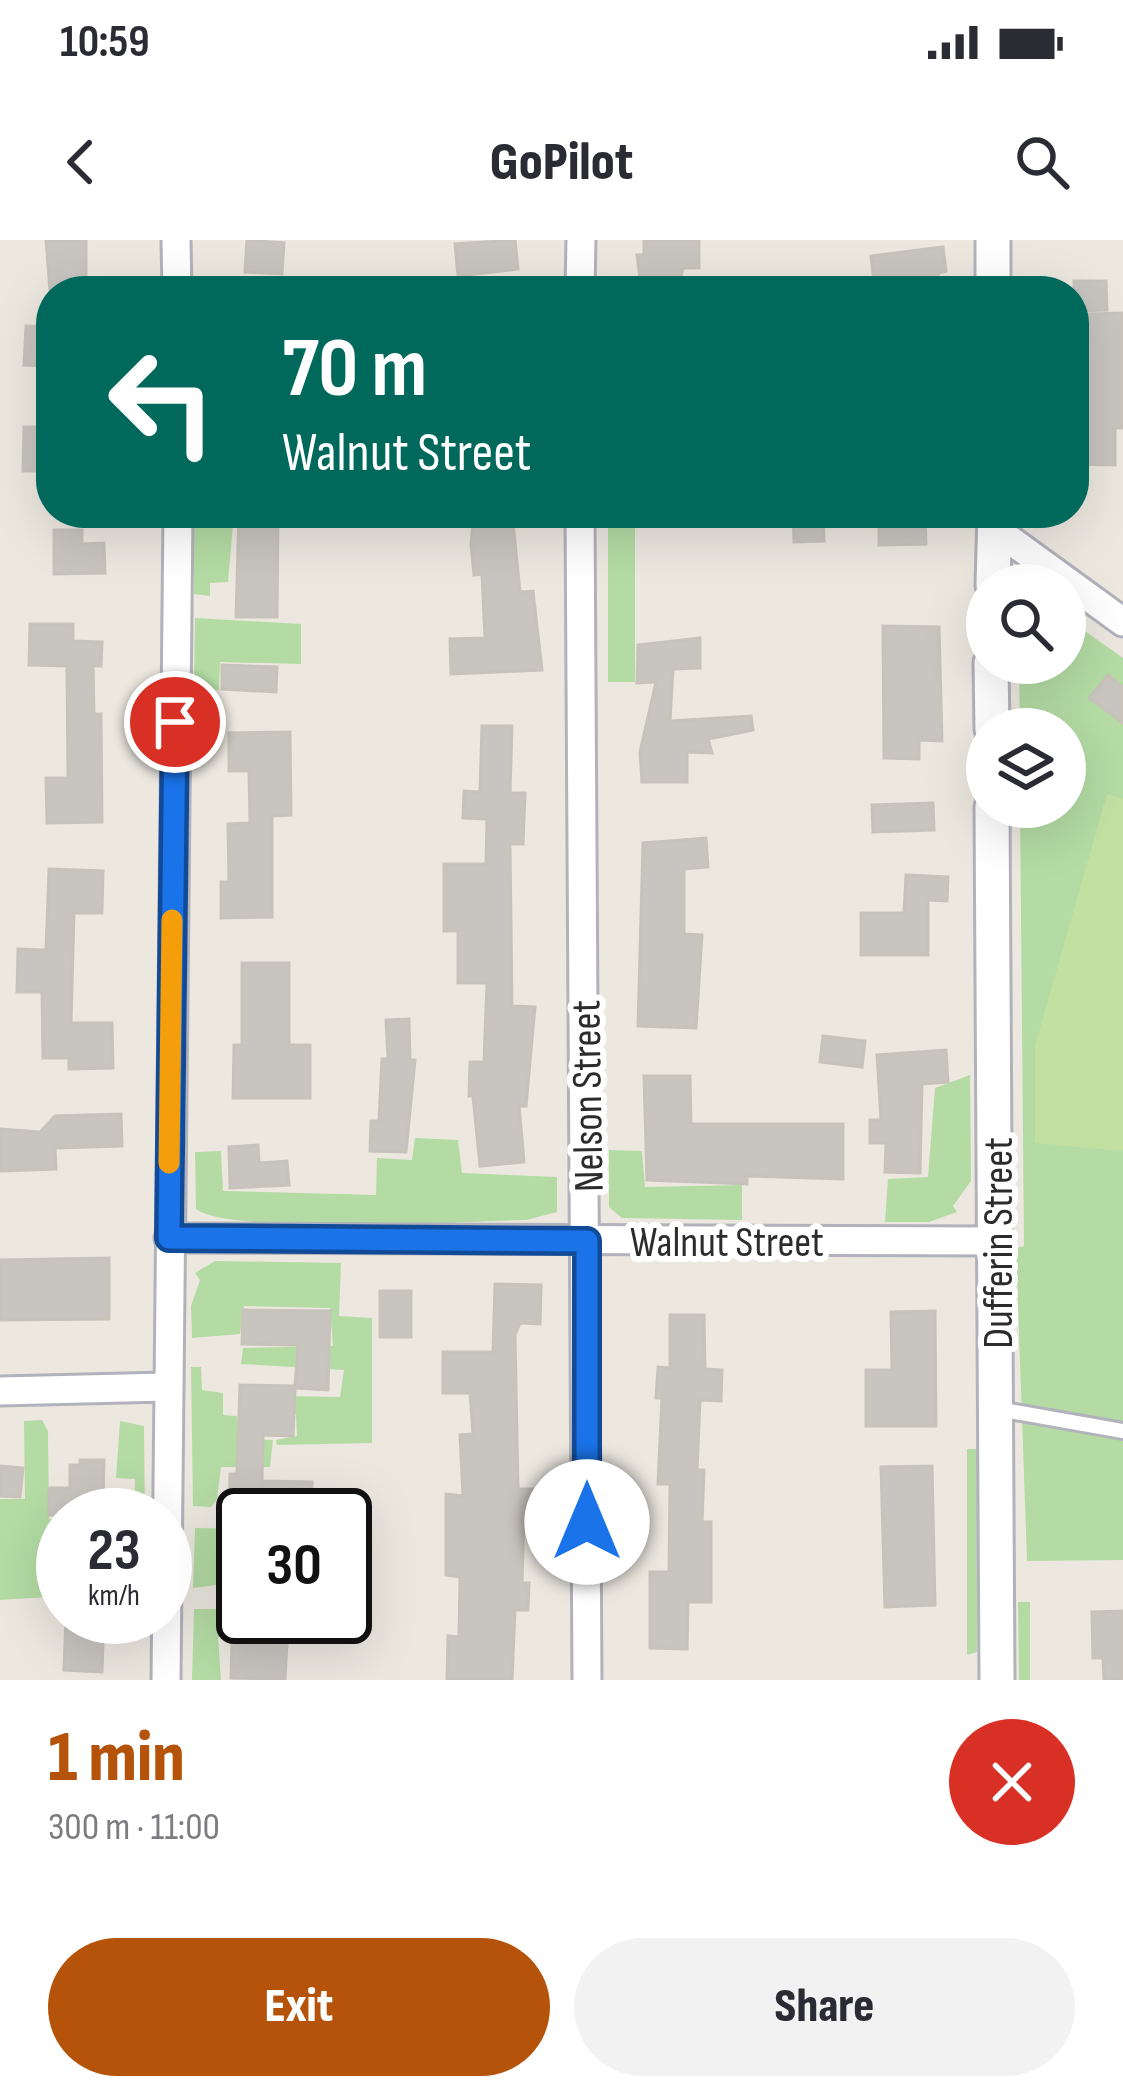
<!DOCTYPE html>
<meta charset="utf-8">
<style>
body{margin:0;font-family:"Sofia Sans Condensed",sans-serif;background:#f2f2f3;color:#2b2b33;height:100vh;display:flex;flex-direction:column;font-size:45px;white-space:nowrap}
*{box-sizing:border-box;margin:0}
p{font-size:39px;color:#7c7c81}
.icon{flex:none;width:66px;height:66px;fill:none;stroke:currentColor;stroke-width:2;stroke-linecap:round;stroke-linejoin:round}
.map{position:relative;height:1440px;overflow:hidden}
.sheet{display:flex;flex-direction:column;background:#fff;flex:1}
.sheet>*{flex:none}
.hud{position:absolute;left:36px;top:36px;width:1053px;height:252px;border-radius:48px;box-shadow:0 12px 48px #0002;background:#00695c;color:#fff;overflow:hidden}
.tools{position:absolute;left:966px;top:324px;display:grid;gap:24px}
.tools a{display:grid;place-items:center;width:120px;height:120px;border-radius:50%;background:#fff;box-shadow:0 12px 48px #0002;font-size:60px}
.speed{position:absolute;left:36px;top:1248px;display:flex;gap:24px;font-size:60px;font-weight:700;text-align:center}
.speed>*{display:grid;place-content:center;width:156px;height:156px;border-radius:50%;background:#fff;box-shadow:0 12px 48px #0002;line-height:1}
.speed small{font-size:30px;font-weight:400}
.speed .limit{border:6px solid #111;border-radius:18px;background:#fff;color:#111}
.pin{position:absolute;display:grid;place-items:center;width:102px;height:102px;color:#fff;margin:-51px;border:6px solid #fff;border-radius:50%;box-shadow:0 3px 12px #0007}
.me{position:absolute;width:132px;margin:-66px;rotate:0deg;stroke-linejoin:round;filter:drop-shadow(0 0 9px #0008)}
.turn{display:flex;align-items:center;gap:42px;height:252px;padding:0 48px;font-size:54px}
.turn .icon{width:156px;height:156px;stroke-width:2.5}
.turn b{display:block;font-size:84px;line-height:102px}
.round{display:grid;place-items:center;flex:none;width:126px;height:126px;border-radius:63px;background:#f2f2f3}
.overview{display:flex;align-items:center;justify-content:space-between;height:204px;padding:0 48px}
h1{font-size:72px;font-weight:800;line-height:90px;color:#b45309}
.cta{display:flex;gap:24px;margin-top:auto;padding:24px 48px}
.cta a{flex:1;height:138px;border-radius:72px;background:#b45309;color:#fff;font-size:48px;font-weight:800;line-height:138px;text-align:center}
.cta a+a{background:#f2f2f3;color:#2b2b33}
.status{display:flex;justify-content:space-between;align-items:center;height:84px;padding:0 60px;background:#fff;direction:ltr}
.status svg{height:33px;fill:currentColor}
header{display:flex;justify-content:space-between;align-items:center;height:156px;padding:0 48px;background:#fff;font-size:54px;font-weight:800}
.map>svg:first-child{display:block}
.green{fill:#b4dba4}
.pitch{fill:#c2e1a1}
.building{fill:#c8c4bf;stroke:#c7c3ba;stroke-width:3}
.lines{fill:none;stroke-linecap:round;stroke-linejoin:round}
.service-casing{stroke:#b1b2bb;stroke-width:20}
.minor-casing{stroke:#b1b2bb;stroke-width:33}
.tertiary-casing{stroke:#b1b2bb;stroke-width:39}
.service{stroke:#fff;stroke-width:14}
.minor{stroke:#fff;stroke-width:27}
.tertiary{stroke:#fff;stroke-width:33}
.route-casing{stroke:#114b97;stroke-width:30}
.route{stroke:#1a73e8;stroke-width:21}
.slow{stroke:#f59e0b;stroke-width:21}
.labels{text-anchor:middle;stroke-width:12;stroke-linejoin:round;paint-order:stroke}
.street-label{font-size:42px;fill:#2c2c2c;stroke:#fff}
</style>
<div class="status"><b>10:59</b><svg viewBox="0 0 49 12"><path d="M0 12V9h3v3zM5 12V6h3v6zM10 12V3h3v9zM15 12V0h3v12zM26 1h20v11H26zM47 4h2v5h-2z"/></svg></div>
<header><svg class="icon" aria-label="back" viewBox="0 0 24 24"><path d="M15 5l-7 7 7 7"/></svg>GoPilot<svg class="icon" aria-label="search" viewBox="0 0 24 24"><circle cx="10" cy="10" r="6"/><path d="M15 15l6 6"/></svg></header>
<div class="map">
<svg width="1123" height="1440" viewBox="0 0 1123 1440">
<rect width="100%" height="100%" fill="#ece8e0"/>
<!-- green -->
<g class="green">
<path d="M194 273H234L228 342 210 343V356L194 354Z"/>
<rect x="608" y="273" width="27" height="169"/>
<path d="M1065 377 1123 418V1320L1027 1321 1016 1008 1024 1006 1020 567H1065V489H1020L1019 423H1065Z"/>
<path d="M195 378 301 384V424L220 422 219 450 194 449Z"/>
<path d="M970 835 971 941 953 966 957 972 929 982H885L888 939 928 937 935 848Z"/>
<path d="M415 898 458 900 462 933 557 937V972L526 980C471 981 228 995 196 969L195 912 221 911 223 951 376 955 377 918 412 920Z"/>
<path d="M609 910 642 911 645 947 742 945V980L622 978 609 967Z"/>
<path d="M215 1021 341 1023 339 1076 372 1078V1203L277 1205 276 1200 297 1196 296 1175 283 1174 285 1156 340 1157 344 1130 241 1124 243 1108 333 1106 330 1068 244 1066 240 1094 192 1098 191 1066 200 1040 195 1033Z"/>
<path d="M191 1127H201L202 1150 223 1153V1175L237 1176 238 1198 273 1200 270 1227H221L217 1259 211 1267 193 1266Z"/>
<path d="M42 1180 48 1191 49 1279 63 1281V1356L0 1360V1259H25L24 1181Z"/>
<path d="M120 1181 144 1186 145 1275H134L135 1239 116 1238Z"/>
<path d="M967 1209H978L977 1412 967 1415Z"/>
<path d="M195 1288 243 1289V1302H220L217 1345 193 1348Z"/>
<path d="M1018 1362H1030V1440H1019Z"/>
<path d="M194 1369H243V1377H285L287 1397H218L221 1440H192Z"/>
</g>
<!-- pitch -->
<path class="pitch" d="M1107 554 1123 559V911L1035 903V806Z"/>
<!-- building -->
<g class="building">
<path d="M46 0H86V51H50Z"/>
<path d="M247 0 284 3 282 34 245 32Z"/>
<path d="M515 0 518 29 458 36 455 4Z"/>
<path d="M644 0H699V28H683L680 40 640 38 637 15H644Z"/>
<path d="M943 7 946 31 938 33V51H882L881 40 874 41 871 16Z"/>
<path d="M1074 41H1106L1107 70 1074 71Z"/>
<path d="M1123 73V188H1115V225L1074 224V193H1084V145H1074V118H1090L1089 74Z"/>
<path d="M26 86 51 87V126L24 125Z"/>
<path d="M24 187H51V231H23Z"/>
<path d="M239 273H278L277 377H236Z"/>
<path d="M474 273H512L520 352 533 351 542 430 451 434 450 399 485 398 482 334 474 335 471 304Z"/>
<path d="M793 273H823L824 301 794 302Z"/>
<path d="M879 273H925L926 304 879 305Z"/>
<path d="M54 290H82V304L104 303 105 333 54 334Z"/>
<path d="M30 384H73V401L102 402 101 426H93L94 474H101L102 582 47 583 46 538H68L67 426 29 425Z"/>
<path d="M883 386 939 387 942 501 919 500V519L884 518Z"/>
<path d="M700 398V428L673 429 670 481 751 476 753 490 708 499 712 513 687 512V542H642L640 512 656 442 637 443 638 405Z"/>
<path d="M222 425 277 427 276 452 222 449Z"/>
<path d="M1108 435 1123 447V483L1089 458Z"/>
<path d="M482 486H512L510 553H525L523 604H510L512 766 535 767 526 866H519L524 922 480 926 473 856H469L470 822H484L487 743H458V691H444V624H486L487 579 463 578 464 551 480 552Z"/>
<path d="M290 492 291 575 272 576V677L221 678V642H229L228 584 250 583 249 531H229V493Z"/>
<path d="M933 563 934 590 873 592 872 565Z"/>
<path d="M706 598 708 627 684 629V694L702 695 696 788 638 786 643 603Z"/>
<path d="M49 629 103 631 102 673H74L71 783H112L113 828 69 829V818H43L42 752H17L18 709 46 710Z"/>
<path d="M906 635 948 637 947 661 928 660V715H861V673H904Z"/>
<path d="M242 723H289V805H310V858H233L234 805H242Z"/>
<path d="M409 779 410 820H415L406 912 370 911 371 881H379L382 819H388L386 780Z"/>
<path d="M823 796 865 801 862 827 820 822Z"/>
<path d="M946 810 948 842 922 844 920 933 885 932 886 903H870V880H881L877 815Z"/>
<path d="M644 836H690L691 884H843V939L747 936V944L647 940Z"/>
<path d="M121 874 122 906 55 908 56 929 0 931V889L40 892 55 876Z"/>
<path d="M258 905 259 923 287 921 289 945 230 948 229 907Z"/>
<path d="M109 1018V1079L0 1080V1020Z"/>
<path d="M495 1044 541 1045 540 1084 520 1083 515 1095 518 1249H537V1274H524L522 1343H529L528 1370H515L512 1440H447L448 1396 459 1397 460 1337 446 1335V1254L463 1256 460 1195 473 1194 470 1153H443V1112H493Z"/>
<rect x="380" y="1051" width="31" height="46"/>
<path d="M243 1070 330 1071 328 1150 295 1148 293 1196 263 1195 262 1241 312 1242 311 1275H229L230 1234H237L240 1145 295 1146 298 1105 242 1104Z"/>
<path d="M935 1071 936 1186H866V1130H892L891 1072Z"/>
<path d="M670 1075H704L705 1129 722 1130 721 1161 700 1160 697 1230H704L702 1282H711V1362H688L687 1409 650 1408V1332H669L670 1244H658L662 1158H656L658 1127 670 1128Z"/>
<path d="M80 1220H104L103 1264 77 1265V1275H49V1248H70V1225H80Z"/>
<path d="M0 1226 23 1228 20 1257 0 1256Z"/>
<path d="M932 1226 935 1365 885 1367 881 1227Z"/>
<path d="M1123 1371V1440H1104L1103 1418H1093L1092 1372Z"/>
<path d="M66 1377H104L102 1432 64 1430Z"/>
<path d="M232 1402 287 1403 285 1439 231 1438Z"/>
</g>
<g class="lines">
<defs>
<path id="service" d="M998 1169 1123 1191"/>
<g id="minor">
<path d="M176 0 177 51"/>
<path d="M580 51 581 0"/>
<path d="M580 273 587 1440"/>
<path d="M995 289 1123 382"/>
<path d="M169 998 998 1001"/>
<path d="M0 1151 167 1147"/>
<path d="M166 1440 178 273"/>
</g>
<g id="tertiary">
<path d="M993 0V51"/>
<path d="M993 345 995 273"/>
<path d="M991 423 992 489"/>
<path d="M992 567 997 1440"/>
</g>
</defs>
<!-- service casing -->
<use href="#service" class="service-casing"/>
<!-- minor casing -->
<use href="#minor" class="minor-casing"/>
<!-- tertiary casing -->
<use href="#tertiary" class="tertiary-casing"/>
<!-- service -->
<use href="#service" class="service"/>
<!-- minor -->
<use href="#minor" class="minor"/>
<!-- tertiary -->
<use href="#tertiary" class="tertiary"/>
</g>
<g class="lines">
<defs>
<path id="route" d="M175 482 169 998 587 1001V1282"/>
</defs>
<!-- route casing -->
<use href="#route" class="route-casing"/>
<!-- route -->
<use href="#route" class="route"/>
<!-- slow -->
<path class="slow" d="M169 923 172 680"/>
</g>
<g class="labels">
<!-- street labels -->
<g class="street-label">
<text transform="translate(586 856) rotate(-91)" y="15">Nelson Street</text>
<text x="727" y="1016">Walnut Street</text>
<text transform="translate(997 1003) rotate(-90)" y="15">Dufferin Street</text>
</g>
</g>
</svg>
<div class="tools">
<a><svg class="icon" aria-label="search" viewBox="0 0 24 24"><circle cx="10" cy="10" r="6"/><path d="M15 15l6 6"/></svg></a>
<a><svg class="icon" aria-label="layers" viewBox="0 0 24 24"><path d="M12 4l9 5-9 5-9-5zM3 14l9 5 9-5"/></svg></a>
</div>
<div class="speed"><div>23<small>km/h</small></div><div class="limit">30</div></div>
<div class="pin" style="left:175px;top:482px;background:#d93025"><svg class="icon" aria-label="arrive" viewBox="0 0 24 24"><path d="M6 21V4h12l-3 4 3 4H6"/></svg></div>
<svg class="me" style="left:587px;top:1282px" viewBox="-20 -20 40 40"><circle r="19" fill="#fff"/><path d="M0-13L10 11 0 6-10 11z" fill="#1a73e8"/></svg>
<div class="hud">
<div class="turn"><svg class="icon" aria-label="left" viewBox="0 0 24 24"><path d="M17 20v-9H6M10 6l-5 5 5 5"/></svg><div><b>70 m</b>Walnut Street</div></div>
</div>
</div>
<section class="sheet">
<div class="overview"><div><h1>1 min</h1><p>300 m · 11:00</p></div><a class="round" style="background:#d93025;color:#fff"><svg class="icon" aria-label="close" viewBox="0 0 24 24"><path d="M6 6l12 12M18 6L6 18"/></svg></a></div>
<div class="cta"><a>Exit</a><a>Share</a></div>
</section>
